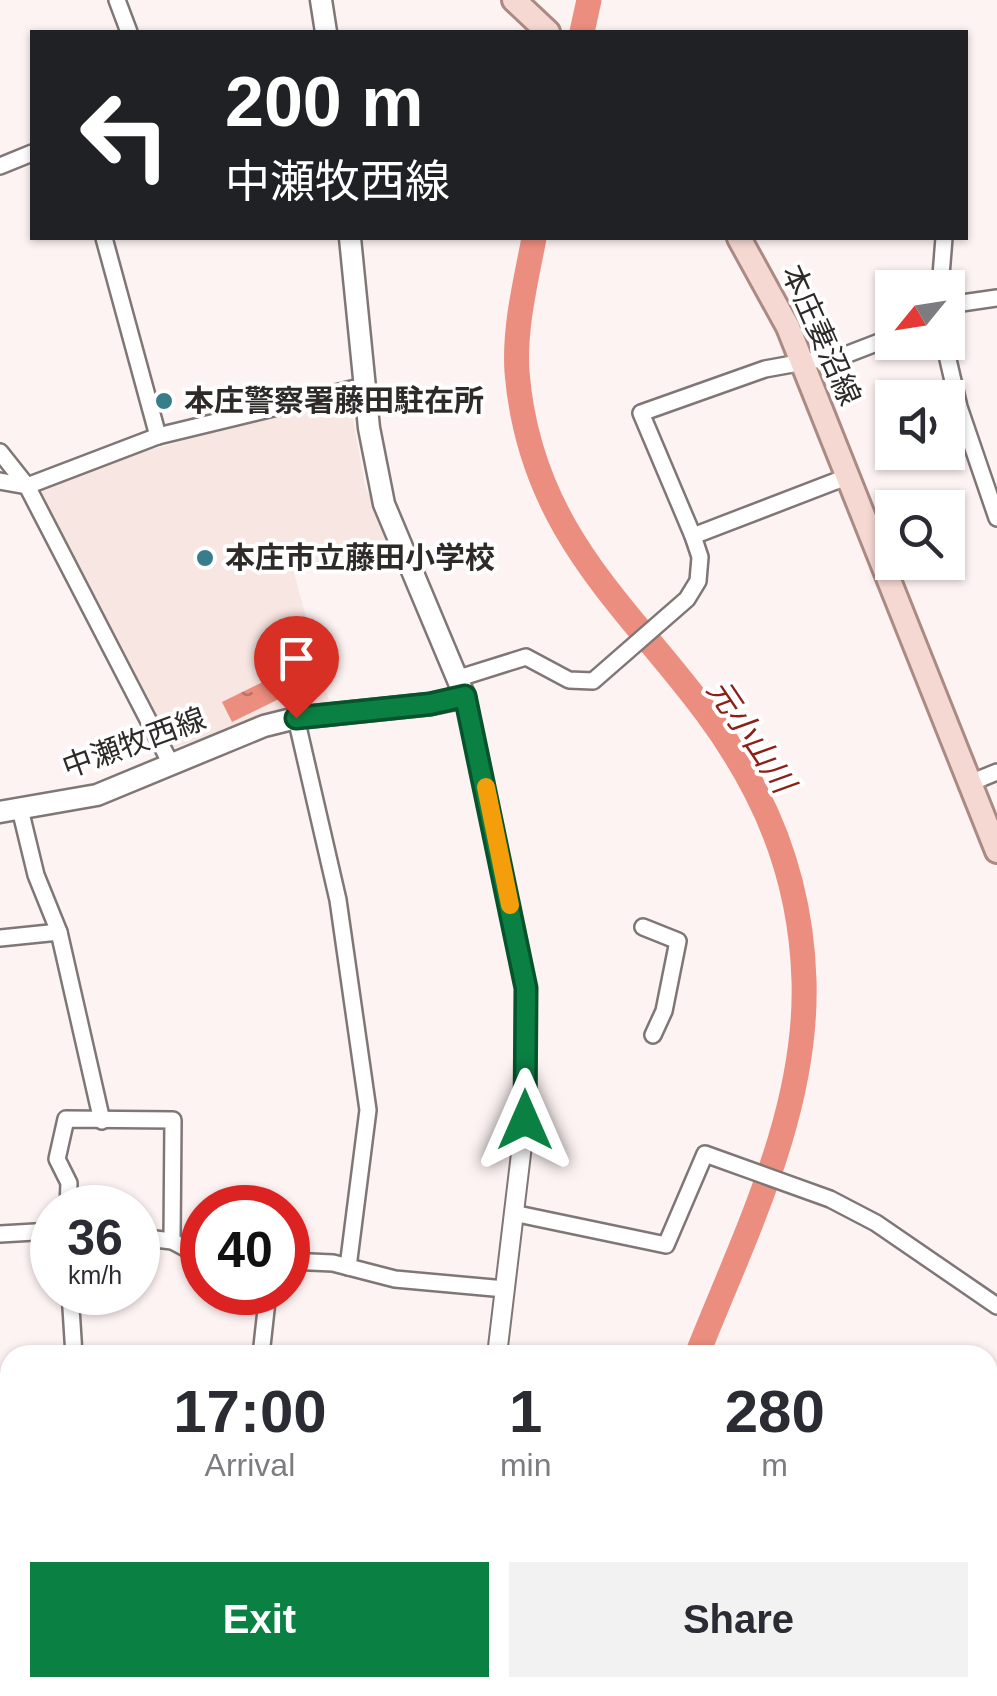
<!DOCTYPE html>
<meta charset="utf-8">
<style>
body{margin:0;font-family:Arial,"Noto Sans JP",sans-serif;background:#f2f2f3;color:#2b2b33;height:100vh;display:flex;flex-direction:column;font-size:38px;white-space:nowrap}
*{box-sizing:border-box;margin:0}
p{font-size:32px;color:#7c7c81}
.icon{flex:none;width:55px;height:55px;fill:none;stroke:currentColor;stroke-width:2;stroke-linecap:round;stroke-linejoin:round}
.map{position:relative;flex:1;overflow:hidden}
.panel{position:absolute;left:0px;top:1345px;width:998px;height:352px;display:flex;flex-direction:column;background:#fff;border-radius:30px 30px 0 0;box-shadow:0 2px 8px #0004}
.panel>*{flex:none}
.guide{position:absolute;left:30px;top:30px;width:938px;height:210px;border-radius:0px;box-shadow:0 2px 8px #0004;background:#202124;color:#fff;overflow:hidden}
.needle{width:65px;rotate:240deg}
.tools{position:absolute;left:875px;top:270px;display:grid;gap:20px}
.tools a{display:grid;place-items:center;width:90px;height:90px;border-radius:0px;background:#fff;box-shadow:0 2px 8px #0004;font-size:50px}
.speed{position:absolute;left:30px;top:1185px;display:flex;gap:20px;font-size:50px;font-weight:700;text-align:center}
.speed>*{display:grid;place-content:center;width:130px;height:130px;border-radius:50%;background:#fff;box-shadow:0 2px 8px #0004;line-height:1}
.speed small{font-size:25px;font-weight:400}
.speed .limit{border:15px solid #d22;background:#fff;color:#111}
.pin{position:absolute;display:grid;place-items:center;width:85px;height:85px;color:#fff;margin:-102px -42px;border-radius:50% 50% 50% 0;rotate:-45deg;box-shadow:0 0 10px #0007}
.pin .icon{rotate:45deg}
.me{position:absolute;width:110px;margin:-55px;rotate:0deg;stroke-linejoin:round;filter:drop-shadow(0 0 8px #0008)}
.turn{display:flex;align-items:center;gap:35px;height:210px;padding:0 30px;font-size:45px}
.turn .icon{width:130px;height:130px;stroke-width:2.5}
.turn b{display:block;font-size:70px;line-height:85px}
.eta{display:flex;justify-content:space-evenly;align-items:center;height:170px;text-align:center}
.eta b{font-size:60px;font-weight:700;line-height:70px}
.primary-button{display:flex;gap:20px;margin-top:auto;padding:20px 30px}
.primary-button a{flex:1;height:115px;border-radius:0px;background:#0b8043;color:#fff;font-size:40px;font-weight:700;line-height:115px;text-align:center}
.primary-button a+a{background:#f2f2f3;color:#2b2b33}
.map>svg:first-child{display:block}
.built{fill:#f8e6e3}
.water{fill:url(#water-ripples)}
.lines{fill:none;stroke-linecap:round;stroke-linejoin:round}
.river{stroke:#eb8e7f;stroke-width:25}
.minor-casing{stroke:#7f7776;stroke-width:20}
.tertiary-casing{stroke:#7f7776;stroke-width:22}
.secondary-casing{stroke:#7f7776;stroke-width:25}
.primary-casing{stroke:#ac8a84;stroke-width:28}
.minor{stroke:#fff;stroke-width:15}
.tertiary{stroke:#fff;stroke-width:18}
.secondary{stroke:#fff;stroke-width:20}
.primary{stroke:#f6d8d3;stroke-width:22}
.route-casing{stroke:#07532c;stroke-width:25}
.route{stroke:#0b8043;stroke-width:18}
.slow{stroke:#f59e0b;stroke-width:18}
.poi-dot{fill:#387e8a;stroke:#fff;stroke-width:4}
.labels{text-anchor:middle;stroke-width:8;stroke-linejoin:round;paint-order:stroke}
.street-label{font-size:30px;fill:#2e2a2a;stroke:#fff}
.poi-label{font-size:30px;font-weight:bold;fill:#2e2a2a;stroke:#fff;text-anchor:start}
.water-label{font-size:32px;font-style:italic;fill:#8d2017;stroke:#fff}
</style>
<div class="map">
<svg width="997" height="1696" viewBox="0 0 997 1696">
<defs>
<pattern id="water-ripples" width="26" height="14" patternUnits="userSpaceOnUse" patternTransform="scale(2.5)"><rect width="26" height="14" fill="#eb8e7f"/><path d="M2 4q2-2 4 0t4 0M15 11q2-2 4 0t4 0" fill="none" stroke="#bf7468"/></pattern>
</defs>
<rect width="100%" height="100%" fill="#fdf3f2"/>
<!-- built -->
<path class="built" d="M349 396 365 485 388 543 294 573 331 708 288 711 170 749 37 496V490L127 456Z"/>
<!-- water -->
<path class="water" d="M269 679 279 699 232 722 222 702Z"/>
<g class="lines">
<!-- river -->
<g class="river">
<path d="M582 32 589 0"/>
<path d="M534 238C526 281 514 327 517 372 533 568 678 637 756 792 786 850 802 915 804 980 808 1112 744 1236 697 1355"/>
<path d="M565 1696 567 1688"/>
</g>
<defs>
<g id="minor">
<path d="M117 0 129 32"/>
<path d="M0 166 32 153"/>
<path d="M104 238 158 436"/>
<path d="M940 288 944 238"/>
<path d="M948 305 997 298"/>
<path d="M944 342 959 407 997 518"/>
<path d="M0 452 27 486 171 764"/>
<path d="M0 481 27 486 158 436 364 386"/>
<path d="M693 536 849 476"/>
<path d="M459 678 526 657 569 680 593 681 687 599 698 581 700 557 693 536 641 413 765 369 848 354 892 337"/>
<path d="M296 718 338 900 368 1110 348 1267"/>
<path d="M970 783 997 772"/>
<path d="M20 809 36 875 59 932 102 1121"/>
<path d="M643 927 678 941 664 1011 653 1035"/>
<path d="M0 938 59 932"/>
<path d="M68 1208 69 1183 57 1159 66 1119 173 1120 172 1241"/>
<path d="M513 1213 666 1245 705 1154 830 1199 876 1223 997 1306"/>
<path d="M0 1234 52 1231"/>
<path d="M138 1237 172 1241 202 1257"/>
<path d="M288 1261 333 1263 395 1279 505 1289"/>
<path d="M70 1292 74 1355"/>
<path d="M261 1355 268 1292"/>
<path d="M0 1518 10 1516"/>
<path d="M988 1611 997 1609"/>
<path d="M170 1688 171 1696"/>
<path d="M973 1688 974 1696"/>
</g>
<g id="tertiary">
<path d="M465 697 526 987 525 1120 497 1355"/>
<path d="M380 1696 384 1688"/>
</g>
<g id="secondary">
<path d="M321 0 326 32"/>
<path d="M0 812 97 795 264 726 296 718 431 704 465 697 384 504 369 428 350 238"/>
</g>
<g id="primary">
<path d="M514 0 548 32"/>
<path d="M739 238 788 327 997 851"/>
</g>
</defs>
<!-- minor casing -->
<use href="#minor" class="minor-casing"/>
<!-- tertiary casing -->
<use href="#tertiary" class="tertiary-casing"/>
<!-- secondary casing -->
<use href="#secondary" class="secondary-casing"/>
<!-- primary casing -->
<use href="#primary" class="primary-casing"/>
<!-- minor -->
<use href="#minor" class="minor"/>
<!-- tertiary -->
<use href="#tertiary" class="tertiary"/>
<!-- secondary -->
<use href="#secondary" class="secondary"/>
<!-- primary -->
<use href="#primary" class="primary"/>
</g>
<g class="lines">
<defs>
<path id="route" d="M296 718 430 704 465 696 526 988 525 1120"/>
</defs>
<!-- route casing -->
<use href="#route" class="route-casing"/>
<!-- route -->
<use href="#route" class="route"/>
<!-- slow -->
<path class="slow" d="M486 787 510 905"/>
</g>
<!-- markers -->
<g class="poi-dot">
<circle cx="164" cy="401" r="10"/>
<circle cx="205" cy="558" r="10"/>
</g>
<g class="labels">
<!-- street labels -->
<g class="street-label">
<text transform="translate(821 335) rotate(66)" y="10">本庄妻沼線</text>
<text transform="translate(134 743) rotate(-20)" y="10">中瀬牧西線</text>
</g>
<!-- poi labels -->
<g class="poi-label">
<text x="184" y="411">本庄警察署藤田駐在所</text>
<text x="225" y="568">本庄市立藤田小学校</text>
</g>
<!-- water labels -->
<g class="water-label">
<text transform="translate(751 736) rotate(56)" y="11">元小山川</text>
</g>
</g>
</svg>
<div class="tools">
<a><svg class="needle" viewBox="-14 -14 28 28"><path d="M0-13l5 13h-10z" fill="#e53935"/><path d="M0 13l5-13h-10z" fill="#7c7c81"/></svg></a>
<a><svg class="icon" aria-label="sound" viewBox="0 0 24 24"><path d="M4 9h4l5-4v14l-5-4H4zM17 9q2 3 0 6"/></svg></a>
<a><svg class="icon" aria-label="search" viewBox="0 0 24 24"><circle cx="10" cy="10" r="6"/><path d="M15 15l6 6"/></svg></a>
</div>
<div class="speed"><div>36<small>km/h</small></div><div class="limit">40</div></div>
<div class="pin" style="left:296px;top:718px;background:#d93025"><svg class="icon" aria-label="arrive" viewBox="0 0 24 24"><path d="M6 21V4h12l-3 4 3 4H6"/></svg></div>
<svg class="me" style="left:525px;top:1120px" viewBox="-20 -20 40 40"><path d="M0-17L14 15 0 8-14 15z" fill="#0b8043" stroke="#fff" stroke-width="4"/></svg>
<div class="guide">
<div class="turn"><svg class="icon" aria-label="left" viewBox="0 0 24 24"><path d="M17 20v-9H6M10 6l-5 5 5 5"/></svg><div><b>200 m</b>中瀬牧西線</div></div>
</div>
<section class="panel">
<div class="eta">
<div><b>17:00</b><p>Arrival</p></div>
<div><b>1</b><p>min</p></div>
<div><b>280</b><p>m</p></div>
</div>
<div class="primary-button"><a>Exit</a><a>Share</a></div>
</section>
</div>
